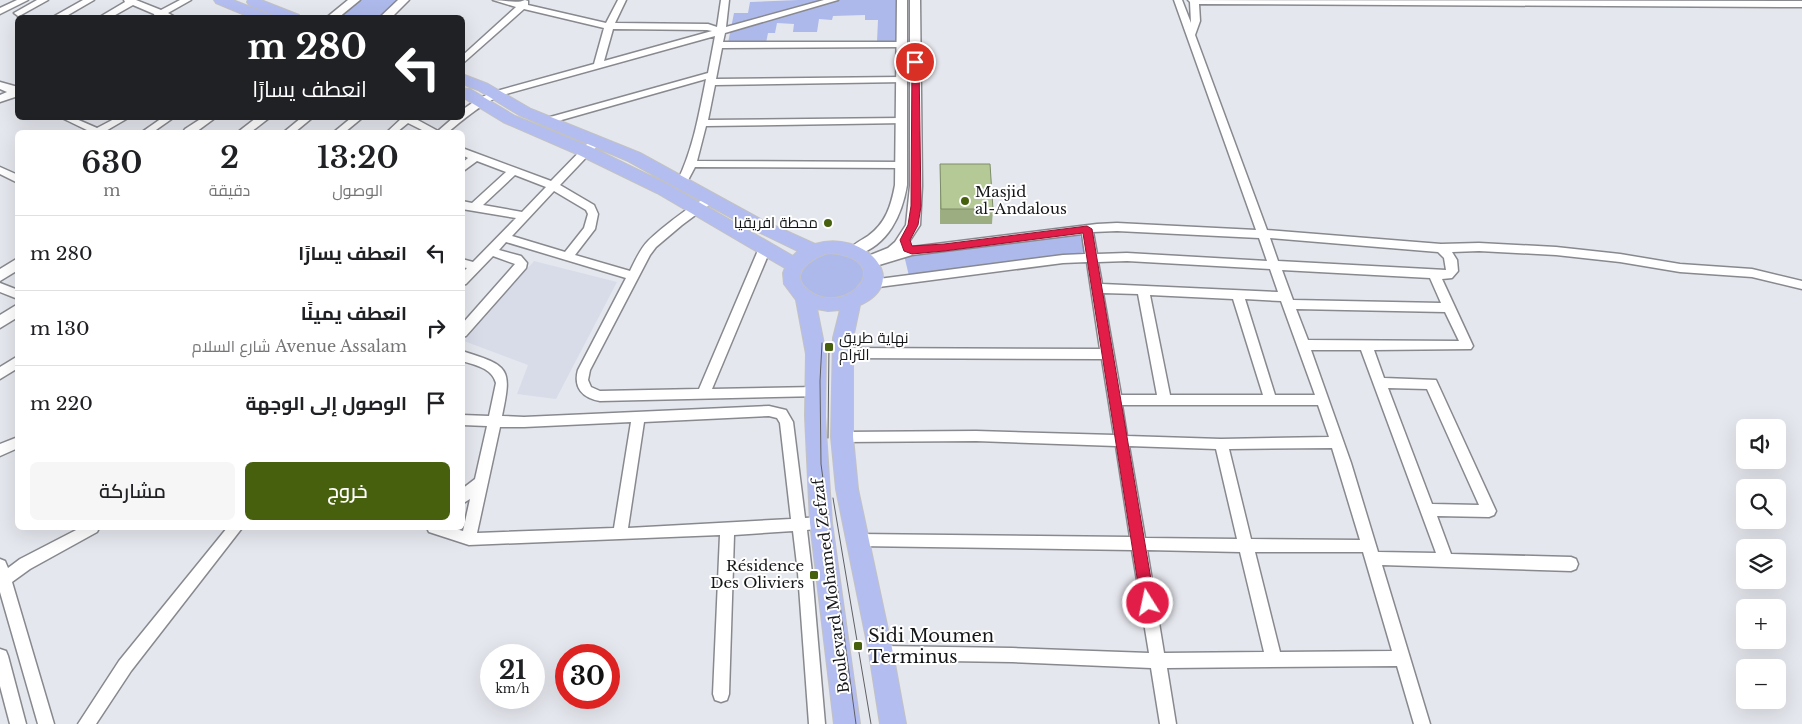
<!DOCTYPE html>
<html lang="ar">
<meta charset="utf-8">
<style>
body{margin:0;font-family:"Libre Baskerville",Cairo,serif;background:#f6f6f6;color:#202124;direction:rtl;height:100vh;display:flex;flex-direction:column;font-size:19px;white-space:nowrap}
*{box-sizing:border-box;margin:0}
p{font-size:16px;color:#757577}
.icon{flex:none;width:28px;height:28px;fill:none;stroke:currentColor;stroke-width:2;stroke-linecap:round;stroke-linejoin:round}
.map{position:relative;flex:1;overflow:hidden;direction:ltr}
.panel{position:absolute;left:15px;top:130px;width:450px;height:400px;display:flex;flex-direction:column;background:#fff;border-radius:8px;box-shadow:0 5px 20px #0002;direction:rtl}
.panel>*{flex:none}
.guide{position:absolute;left:15px;top:15px;width:450px;height:105px;border-radius:8px;box-shadow:0 5px 20px #0002;direction:rtl;background:#202124;color:#fff;overflow:hidden}
.buttons{position:absolute;left:1736px;top:419px;display:grid;gap:10px}
.buttons a{display:grid;place-items:center;width:50px;height:50px;border-radius:8px;background:#fff;box-shadow:0 5px 20px #0002;font-size:25px}
.speed{position:absolute;left:480px;top:644px;display:flex;gap:10px;font-size:25px;font-weight:700;text-align:center}
.speed>*{display:grid;place-content:center;width:65px;height:65px;border-radius:50%;background:#fff;box-shadow:0 5px 20px #0002;line-height:1}
.speed small{font-size:12px;font-weight:400}
.speed .limit{border:8px solid #d22;background:#fff;color:#111}
.pin{position:absolute;display:grid;place-items:center;width:42px;height:42px;color:#fff;margin:-21px;border:2px solid #fff;border-radius:50%;box-shadow:0 1px 5px #0007}
.me{position:absolute;width:55px;margin:-28px;rotate:350deg;stroke-linejoin:round;filter:drop-shadow(0 0 4px #0008)}
.turn{display:flex;align-items:center;gap:18px;height:105px;padding:0 15px;font-size:22px}
.turn .icon{width:65px;height:65px;stroke-width:2.5}
.turn b{display:block;font-size:35px;line-height:42px}
.eta{display:flex;justify-content:space-evenly;align-items:center;height:85px;text-align:center}
.eta b{font-size:30px;font-weight:600;line-height:35px}
.cta{display:flex;gap:10px;margin-top:auto;padding:10px 15px}
.cta a{flex:1;height:58px;border-radius:8px;background:#47600e;color:#fff;font-size:20px;font-weight:600;line-height:58px;text-align:center}
.cta a+a{background:#f6f6f6;color:#202124}
ul{padding:0;list-style:none}
li{display:flex;align-items:center;gap:15px;height:75px;padding:0 15px;border-top:1px solid #e0e0e0}
li div{flex:1}
li b{display:block;font-size:19px}
li em{font-style:normal}
.map>svg:first-child{display:block}
.built{fill:#d8dce9}
.green{fill:#adb9ea}
.lines{fill:none;stroke-linecap:round;stroke-linejoin:round}
.minor-casing{stroke:#88898f;stroke-width:3}
.tertiary-casing{stroke:#88898f;stroke-width:3}
.primary-casing{stroke:#c2c2c3;stroke-width:2}
.minor{fill:#fff;fill-rule:evenodd}
.tertiary{fill:#fff;fill-rule:evenodd}
.primary{fill:#b3bdf0;fill-rule:evenodd}
.tram{stroke:#5e6063;stroke-width:1}
.wall{fill:#9bad81}
.building{fill:#b4c996;stroke:#7e8d69}
.route{fill:#e11d48;stroke:#92132f}
.poi-dot{fill:#47600e;stroke:#fff;stroke-width:2}
.labels{text-anchor:middle;stroke-width:4;stroke-linejoin:round;paint-order:stroke}
.poi-label{font-size:15px;fill:#151618;stroke:#fff;text-anchor:start}
.street-label{font-size:15px;fill:#151618;stroke:#fff}
.near-poi-label{font-size:18px;fill:#151618;stroke:#fff;text-anchor:start}
</style>
<div class="map">
<svg width="1802" height="724" viewBox="0 0 1802 724">
<rect width="100%" height="100%" fill="#e5e7ee"/>
<!-- built -->
<path class="built" d="M534 261 617 282 556 399 517 394 528 365 464 341Z"/>
<!-- green -->
<g class="green">
<path d="M353 0H401L379 17 330 18Z"/>
<path d="M798 0H902L901 45 877 42 878 20H865V15L833 16 832 20 819 19 817 32H793L794 24 777 23 775 33H768L766 43H713H728L734 13H748L750 2Z"/>
<path d="M1078 231 1087 252 909 276 904 255Z"/>
<path d="M833 253C839 254 847 255 852 257 872 267 864 290 848 297 843 299 834 300 828 300 820 300 808 291 800 287 800 282 798 274 800 270 804 259 823 254 833 253Z"/>
</g>
<g class="lines">
<defs>
<g id="minor">
<path d="M17 0H28L0 14V8Z"/>
<path d="M37 0H48L21 15 18 16 14 13Z"/>
<path d="M83 0H94L63 18H51Z"/>
<path d="M124 0H136L161 10 180 0H191L168 13 177 18 155 17 154 14 133 5 110 18H98L125 2Z"/>
<path d="M493 0C503 0 517 4 525 0L528 1V5L606 23 618 0H626L615 23 708 24 717 27 721 0H729L726 27 824 0H838L725 33 723 42H901L906 45 904 47 722 48 716 79 901 77 904 78V82L715 85 708 120 901 118 906 121 905 123 706 126 697 161 901 162 906 165 901 168 695 167 686 184H678L677 182C693 150 699 114 706 79L551 123H543L542 121 543 119 708 73 715 36 499 96C479 106 464 119 448 132H426L408 123 397 132H387L402 118H414L438 131 453 118H462V110L478 99 493 92 594 64 604 28 524 9 462 64V56L516 7ZM613 29 707 30 712 31 604 61Z"/>
<path d="M1174 0H1182L1191 23 1190 2 1188 0 1802 1V7L1199 4 1200 21 1195 35 1267 230 1441 244 1479 243 1556 247 1620 254 1680 264 1752 269 1802 281V289L1752 277 1680 272 1620 262 1556 255 1479 251 1452 252 1457 260 1458 271 1452 278 1442 279 1473 346 1471 349 1374 350 1384 378 1436 380 1496 511 1494 515 1489 517 1437 516 1451 554 1571 557 1576 559 1578 564 1576 569 1571 571 1382 565 1430 724H1414L1397 666 1167 668 1176 724H1160L1151 668 1012 662 881 660 876 658 873 653 876 648 881 646 1012 648 1149 653 1132 550 858 546 853 544 851 540 853 536 858 534 1130 537 1116 446 976 441 842 442 837 441 835 437 837 433 842 432 976 431 1114 435 1102 359 842 358 838 356 836 353 838 350 842 348 1100 349 1087 262 1063 263 871 288 865 284 871 280 1063 255 1085 254 1082 234 912 255 879 265 873 261 875 258 912 247 1097 224 1117 223 1256 230ZM1117 231 1259 238 1267 261 1127 253 1097 254 1093 232ZM1270 238 1438 252 1444 258 1446 270 1278 261ZM1127 261 1270 269 1278 292 1102 284 1098 262ZM1282 270 1430 278 1441 303 1293 300ZM1103 293 1138 294 1157 395H1121ZM1150 295 1233 299 1263 395H1170ZM1245 299 1281 301 1315 395H1275ZM1296 309 1445 312 1459 341 1308 340ZM1311 350H1361L1436 553 1378 552 1351 463ZM1388 388 1427 389 1479 505 1432 504ZM1122 405H1318L1329 437 1221 439 1127 436ZM1129 446 1216 449 1237 539 1145 538ZM1332 448 1360 540 1251 539 1229 449ZM1147 550 1240 552 1264 652 1164 653ZM1255 552H1363L1392 651 1280 652Z"/>
<path d="M0 82 18 87V96L0 102V95L7 92 0 89Z"/>
<path d="M62 118H74L97 128 116 118H128L104 132H91Z"/>
<path d="M162 118H173L153 132H142Z"/>
<path d="M301 118H312L295 132H284Z"/>
<path d="M351 118H362L345 132H334Z"/>
<path d="M593 141 598 144 597 146 560 185 594 205 598 214 595 229 575 255 630 271C635 261 640 249 648 241 658 231 704 193 716 196L717 199 682 225 656 247 650 255 590 370 588 380 591 387 600 391 699 389 759 248 765 244 771 248 712 389 816 387 821 388 822 392 821 396 600 401C583 398 573 388 578 370L626 278 506 242 499 250 521 256 527 263 526 268 466 336 462 337V324L515 264 493 256 466 284 462 285V273L467 268 462 267V259L473 262 516 218 462 209V201L472 203 506 172 477 161 462 172V163L468 158 462 155V148L551 181 589 142ZM515 175 546 187 522 212 483 205ZM554 191 586 210 588 214 584 228 565 252 512 236Z"/>
<path d="M0 167 18 175V183L0 174Z"/>
<path d="M0 283 18 290V299L0 292Z"/>
<path d="M462 351C510 366 512 368 502 416L524 417 769 406 786 410 793 422 805 518 821 517 826 519 828 523 826 527 807 530 812 573 825 724H809L798 573 793 531 734 535 729 694 727 700 721 702 715 700 713 694 720 535 469 545 429 532 427 528H452L463 531 470 499 462 504V489L475 479 487 426 462 425V415L489 416 496 383C492 368 475 365 462 361ZM769 416 777 418 780 423 791 519 628 528 644 422ZM631 422 614 528 477 533 500 427H524Z"/>
<path d="M18 356V368L0 379V367Z"/>
<path d="M18 437V448L0 456V444Z"/>
<path d="M80 528H99L97 532 30 569 12 582 54 724H38L0 592V559L5 561 8 568 20 559Z"/>
<path d="M227 528H242L131 671 96 724H78L119 661Z"/>
<path d="M0 649 6 651 8 656 26 724H10L0 686Z"/>
</g>
<g id="tertiary">
<path d="M348 0H360L338 18H326Z"/>
<path d="M398 0H409L391 18H379Z"/>
<path d="M897 0H907V185C902 215 888 246 856 255L851 253 849 250C853 244 862 240 868 236 886 223 891 206 895 185Z"/>
<path d="M910 0H920L922 186 920 225 905 248 898 254 868 266 863 264 861 261 863 258 888 248 895 242 906 225 910 186Z"/>
<path d="M202 118H215L196 132H183L185 129Z"/>
<path d="M256 118H269L251 132H238Z"/>
<path d="M18 258V270L0 281V269Z"/>
<path d="M18 304V317L0 328V315Z"/>
</g>
<g id="primary">
<path d="M214 0H233L271 15 273 18H252L216 3Z"/>
<path d="M248 0H261L299 15 301 18H280L249 5 247 2Z"/>
<path d="M462 74 488 84 531 109 640 153 762 220 815 244C864 229 913 281 860 305L853 338V437L858 489 893 653 906 724H880L869 653 836 489 831 437 833 338 840 310 828 311 817 309 826 354 825 416 832 523 860 724H834L810 523 805 416 806 354 796 300 784 284 783 273 785 268 657 193 579 155 503 122 462 97V88L470 89 515 116 591 147 669 185 793 256 798 251 750 228 628 161 519 115 478 90 462 84ZM828 253C901 258 846 320 808 290 787 273 813 258 828 253Z"/>
</g>
</defs>
<!-- minor casing -->
<use href="#minor" class="minor-casing"/>
<!-- tertiary casing -->
<use href="#tertiary" class="tertiary-casing"/>
<!-- primary casing -->
<use href="#primary" class="primary-casing"/>
<!-- minor -->
<use href="#minor" class="minor"/>
<!-- tertiary -->
<use href="#tertiary" class="tertiary"/>
<!-- primary -->
<use href="#primary" class="primary"/>
<!-- tram -->
<g class="tram">
<path d="M822 343 820 381 821 464 856 724"/>
<path d="M828 438 829 346"/>
<path d="M833 498 871 724"/>
</g>
</g>
<!-- wall -->
<path class="wall" d="M940 164 993 209 992 224H940Z"/>
<!-- building -->
<path class="building" d="M940 164H990L993 209H941Z"/>
<!-- route -->
<path class="route" d="M912 60 919 62 921 206 918 225 910 240 912 246 944 244 1087 226 1092 229 1155 603 1153 608 1148 609 1143 608 1141 603 1083 233 944 251 912 254 904 251 900 240 908 225 911 206Z"/>
<!-- markers -->
<g class="poi-dot">
<circle cx="965" cy="201" r="5"/>
<circle cx="828" cy="223" r="5"/>
<rect x="824" y="342" width="10" height="10" rx="2.5"/>
<rect x="809" y="570" width="10" height="10" rx="2.5"/>
<rect x="853" y="641" width="10" height="10" rx="2.5"/>
</g>
<g class="labels">
<!-- poi labels -->
<g class="poi-label">
<text x="975" y="197">Masjid<tspan x="975" dy="17">al-Andalous</tspan></text>
<text x="818" y="228" text-anchor="end">محطة افريقيا</text>
<text x="839" y="343">نهاية طريق<tspan x="839" dy="17">الترام</tspan></text>
<text x="804" y="571" text-anchor="end">Résidence<tspan x="804" dy="17">Des Oliviers</tspan></text>
</g>
<!-- street labels -->
<g class="street-label">
<text transform="translate(831 586) rotate(-97)" y="5">Boulevard Mohamed Zefzaf</text>
</g>
<!-- near-poi labels -->
<g class="near-poi-label">
<text x="868" y="642">Sidi Moumen<tspan x="868" dy="21">Terminus</tspan></text>
</g>
</g>
</svg>
<div class="buttons">
<a><svg class="icon" aria-label="sound" viewBox="0 0 24 24"><path d="M4 9h4l5-4v14l-5-4H4zM17 9q2 3 0 6"/></svg></a>
<a><svg class="icon" aria-label="search" viewBox="0 0 24 24"><circle cx="10" cy="10" r="6"/><path d="M15 15l6 6"/></svg></a>
<a><svg class="icon" aria-label="layers" viewBox="0 0 24 24"><path d="M12 4l9 5-9 5-9-5zM3 14l9 5 9-5"/></svg></a>
<a>+</a>
<a>−</a>
</div>
<div class="speed"><div>21<small>km/h</small></div><div class="limit">30</div></div>
<div class="pin" style="left:915px;top:62px;background:#d93025"><svg class="icon" aria-label="arrive" viewBox="0 0 24 24"><path d="M6 21V4h12l-3 4 3 4H6"/></svg></div>
<svg class="me" style="left:1148px;top:603px" viewBox="-20 -20 40 40"><circle r="17" fill="#e11d48" stroke="#fff" stroke-width="3"/><path d="M0-11L8 9 0 5-8 9z" fill="#fff"/></svg>
<div class="guide">
<div class="turn"><svg class="icon" aria-label="left" viewBox="0 0 24 24"><path d="M17 20v-9H6M10 6l-5 5 5 5"/></svg><div><b>280 m</b>انعطف يسارًا</div></div>
</div>
<section class="panel">
<div class="eta">
<div><b>13:20</b><p>الوصول</p></div>
<div><b>2</b><p>دقيقة</p></div>
<div><b>630</b><p>m</p></div>
</div>
<ul>
<li><svg class="icon" aria-label="left" viewBox="0 0 24 24"><path d="M17 20v-9H6M10 6l-5 5 5 5"/></svg><div><b>انعطف يسارًا</b></div><em>280 m</em></li>
<li><svg class="icon" aria-label="right" viewBox="0 0 24 24"><path d="M7 20v-9h11M14 6l5 5-5 5"/></svg><div><b>انعطف يمينًا</b><p>Avenue Assalam شارع السلام</p></div><em>130 m</em></li>
<li><svg class="icon" aria-label="arrive" viewBox="0 0 24 24"><path d="M6 21V4h12l-3 4 3 4H6"/></svg><div><b>الوصول إلى الوجهة</b></div><em>220 m</em></li>
</ul>
<div class="cta"><a>خروج</a><a>مشاركة</a></div>
</section>
</div>
